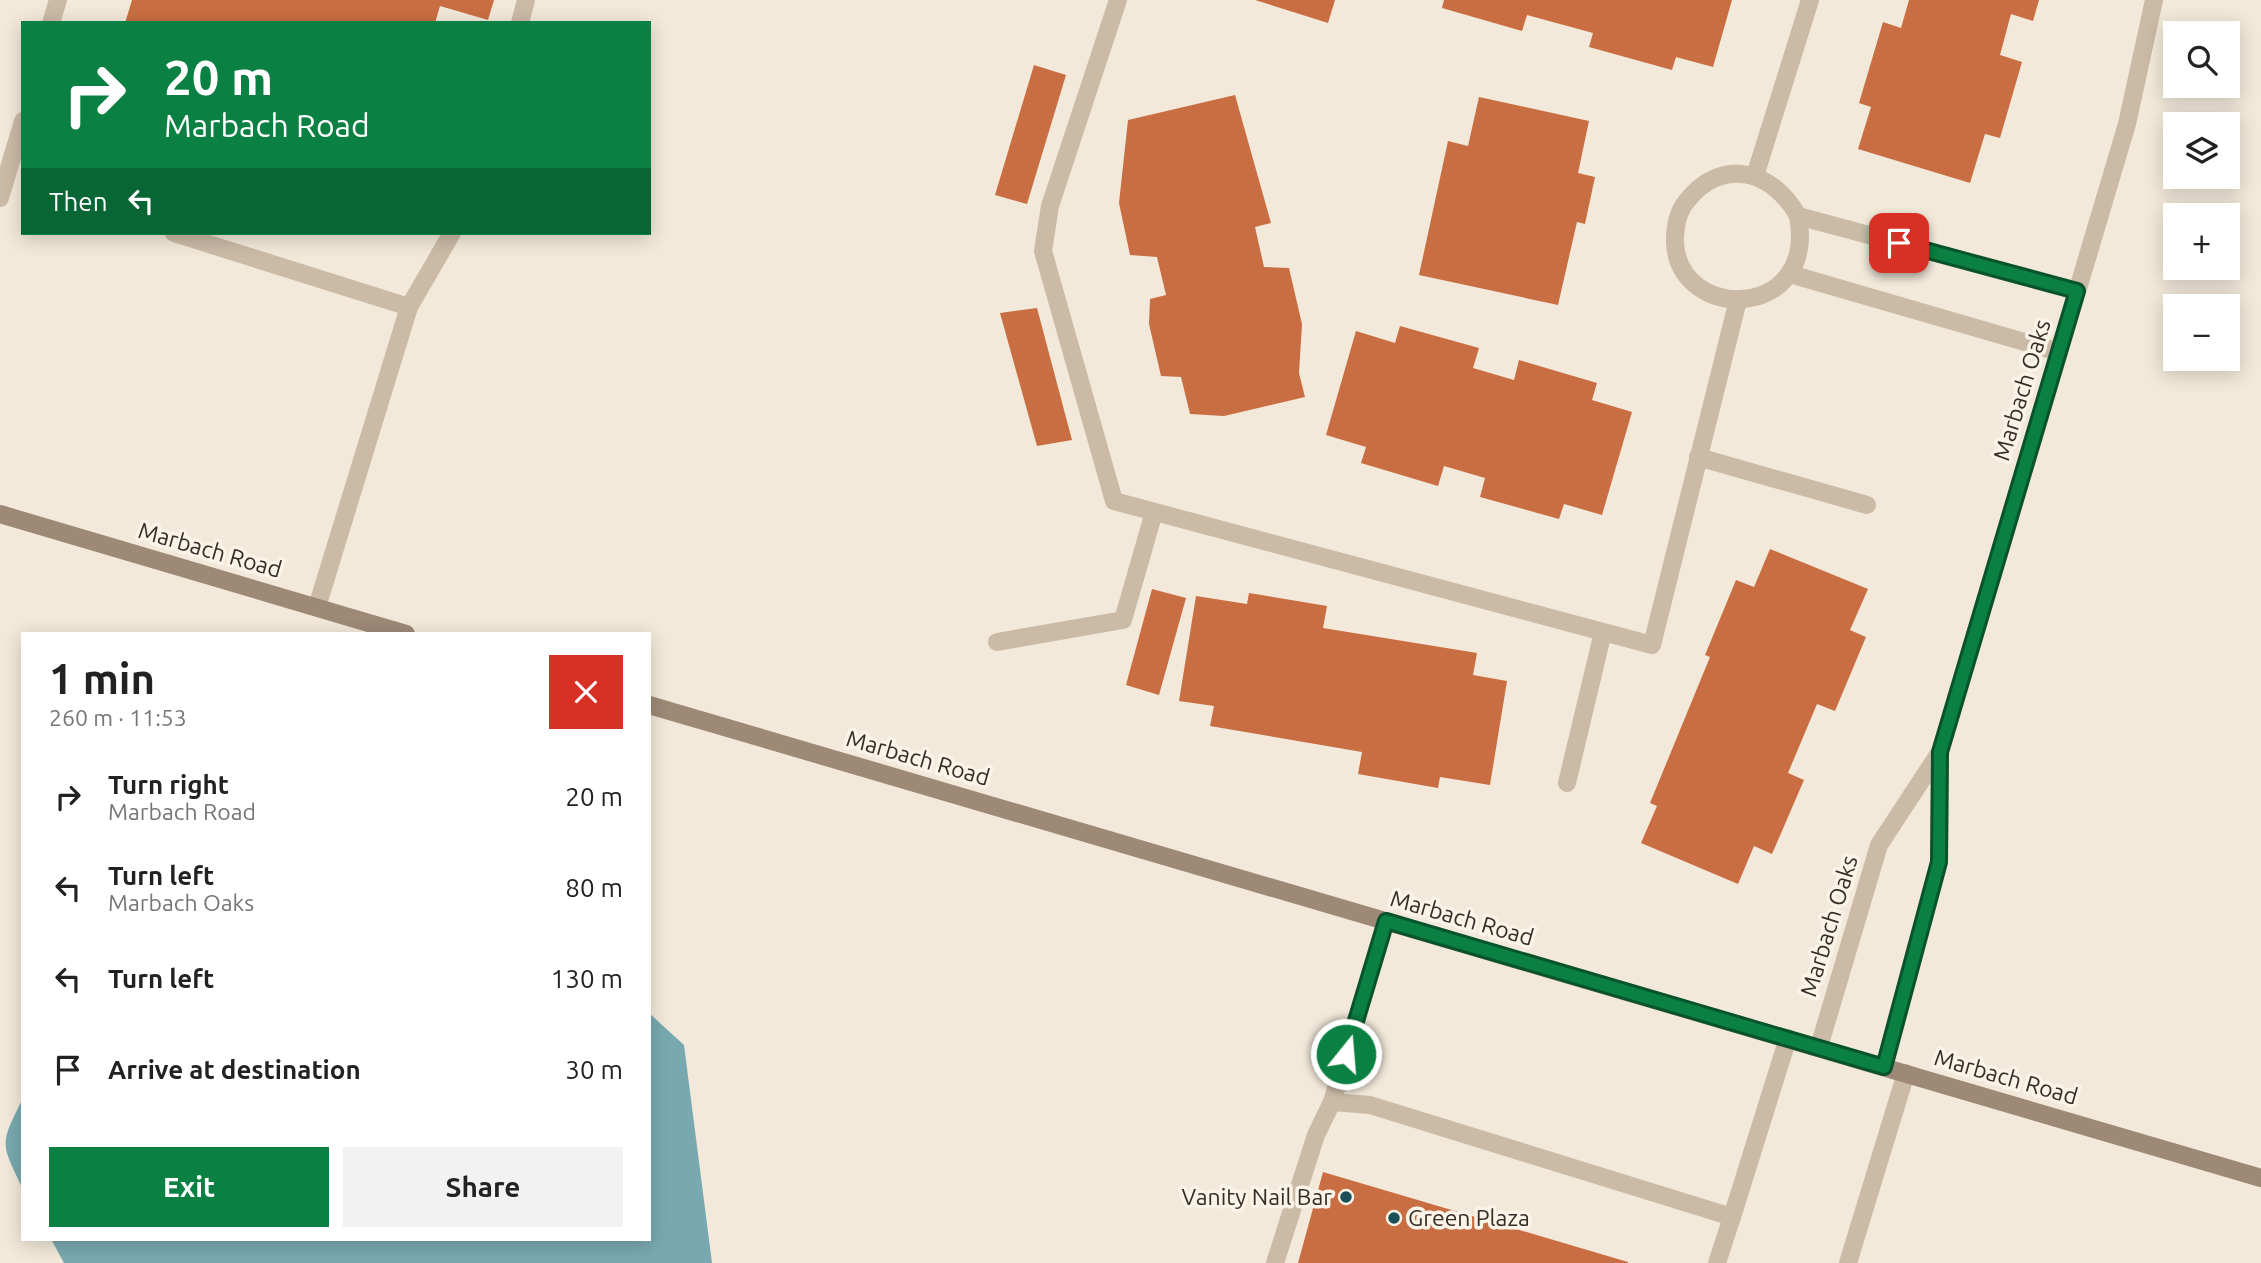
<!DOCTYPE html>
<meta charset="utf-8">
<style>
body{margin:0;font-family:Ubuntu,sans-serif;background:#f2f2f2;color:#222;height:100vh;display:flex;flex-direction:column;font-size:26px;white-space:nowrap}
*{box-sizing:border-box;margin:0}
p{font-size:23px;color:#767676}
.icon{flex:none;width:38px;height:38px;fill:none;stroke:currentColor;stroke-width:2;stroke-linecap:round;stroke-linejoin:round}
.map{position:relative;flex:1;overflow:hidden}
.details{position:absolute;left:21px;top:632px;width:630px;height:609px;display:flex;flex-direction:column;background:#fff;border-radius:0px;box-shadow:0 4px 18px #0003}
.details>*{flex:none}
.banner{position:absolute;left:21px;top:21px;width:630px;height:214px;border-radius:0px;box-shadow:0 4px 18px #0003;background:#0b8043;color:#fff;overflow:hidden}
.tools{position:absolute;left:2163px;top:21px;display:grid;gap:14px}
.tools a{display:grid;place-items:center;width:77px;height:77px;border-radius:0px;background:#fff;box-shadow:0 4px 18px #0003;font-size:35px}
.pin{position:absolute;display:grid;place-items:center;width:60px;height:60px;color:#fff;margin:-30px;border-radius:14px;box-shadow:0 4px 10px #0006}
.me{position:absolute;width:77px;margin:-38px;rotate:17deg;stroke-linejoin:round;filter:drop-shadow(0 0 5px #0008)}
.turn{display:flex;align-items:center;gap:24px;height:147px;padding:0 28px;font-size:32px}
.turn .icon{width:91px;height:91px;stroke-width:2.5}
.turn b{display:block;font-size:49px;line-height:60px}
.then{display:flex;align-items:center;height:66px;padding:0 28px;background:#0003;gap:14px;font-size:26px}
.round{display:grid;place-items:center;flex:none;width:74px;height:74px;border-radius:0px;background:#f2f2f2}
.summary{display:flex;align-items:center;justify-content:space-between;height:119px;padding:0 28px}
h1{font-size:42px;font-weight:700;line-height:52px}
.primary-button{display:flex;gap:14px;margin-top:auto;padding:14px 28px}
.primary-button a{flex:1;height:80px;border-radius:0px;background:#0b8043;color:#fff;font-size:28px;font-weight:700;line-height:80px;text-align:center}
.primary-button a+a{background:#f2f2f2;color:#222}
ul{padding:0;list-style:none}
li{display:flex;align-items:center;gap:21px;height:91px;padding:0 28px}
li div{flex:1}
li b{display:block;font-size:26px}
li em{font-style:normal}
.map>svg:first-child{display:block}
.water{fill:#79a9b0}
.building{fill:#c96e42}
.lines{fill:none;stroke-linecap:round;stroke-linejoin:round}
.lane{stroke:#cbbaa6;stroke-width:18}
.street{stroke:#cbbaa6;stroke-width:18}
.secondary{stroke:#9e8977;stroke-width:18}
.route-casing{stroke:#07532c;stroke-width:18}
.route{stroke:#0b8043;stroke-width:12}
.poi-dot{fill:#1c5059;stroke:#faf3e7;stroke-width:2.5}
.labels{text-anchor:middle;stroke-width:7;stroke-linejoin:round;paint-order:stroke}
.street-label{font-size:23px;fill:#372d27;stroke:#faf3e7}
.poi-label{font-size:23px;fill:#372d27;stroke:#faf3e7;text-anchor:end}
</style>
<div class="map">
<svg width="2261" height="1263" viewBox="0 0 2261 1263">
<rect width="100%" height="100%" fill="#f2e9da"/>
<!-- water -->
<g class="water">
<path d="M649 1013 684 1045 712 1263H64L51 1239H649Z"/>
<path d="M23 1098V1189C0 1141 0 1145 23 1098Z"/>
</g>
<!-- building -->
<g class="building">
<path d="M132 0H494L488 20 440 6 435 23H125Z"/>
<path d="M1255 0H1335L1328 23Z"/>
<path d="M1444 0H1732L1713 67 1676 57 1672 70 1589 47 1593 33 1527 15 1522 31 1442 8Z"/>
<path d="M1909 0H2039L2033 21 2011 14 2000 55 2022 62 2000 138 1985 134 1970 183 1858 149 1871 107 1859 103 1883 22 1901 28Z"/>
<path d="M1034 65 1066 75 1027 204 995 195Z"/>
<path d="M1235 95 1271 223 1255 227 1264 267 1289 268 1302 324 1299 373 1305 397 1224 416 1190 414 1181 377 1161 376 1149 324 1150 299 1166 295 1157 257 1130 255 1119 203 1128 120Z"/>
<path d="M1479 97 1589 121 1578 173 1595 177 1585 224 1577 222 1558 305 1419 275 1448 141 1468 146Z"/>
<path d="M1037 308 1072 440 1037 446 1000 313Z"/>
<path d="M1400 326 1479 348 1473 368 1514 380 1519 360 1597 383 1592 400 1632 412 1602 515 1564 504 1559 519 1480 497 1485 478 1444 466 1438 486 1361 463 1366 447 1326 435 1356 331 1395 343Z"/>
<path d="M1770 549 1868 589 1850 630 1866 637 1835 711 1817 704 1788 773 1804 780 1772 854 1754 846 1738 884 1641 843 1657 806 1650 803 1710 657 1705 655 1736 580 1754 587Z"/>
<path d="M1152 589 1186 598 1159 695 1126 685Z"/>
<path d="M1249 593 1327 606 1323 628 1477 653 1473 675 1507 681 1490 785 1440 777 1438 788 1358 774 1362 752 1210 726 1214 706 1179 701 1196 596 1247 604Z"/>
<path d="M1323 1172 1628 1262V1263H1298Z"/>
</g>
<g class="lines">
<!-- lane -->
<g class="lane">
<path d="M1118 0 1050 206 1043 251 1114 501 1652 645 1738 300"/>
<path d="M51 23 58 0"/>
<path d="M520 23 526 0"/>
<path d="M1755 176 1810 0"/>
<path d="M0 198 23 121"/>
<path d="M1798 216C1818 321 1678 323 1675 242 1675 228 1677 213 1686 202 1721 156 1773 170 1798 216L2077 291"/>
<path d="M174 233 409 307 317 607"/>
<path d="M1790 274 2059 352"/>
<path d="M409 307 452 233"/>
<path d="M1698 457 1867 505"/>
<path d="M997 642 1123 620 1154 512"/>
<path d="M1567 783 1603 632"/>
<path d="M1386 921 1332 1102 1370 1105 1732 1217 1788 1038"/>
<path d="M1275 1263 1316 1135 1332 1102"/>
<path d="M1717 1263 1732 1217"/>
<path d="M1848 1263 1906 1073"/>
</g>
<!-- street -->
<g class="street">
<path d="M1819 1047 1879 845 1940 752"/>
<path d="M1884 1067 1939 862 1940 752 2127 124 2154 0"/>
</g>
<!-- secondary -->
<g class="secondary">
<path d="M0 514 406 634"/>
<path d="M649 705 2261 1178"/>
</g>
</g>
<g class="lines">
<defs>
<path id="route" d="M1346 1054 1386 921 1884 1067 1939 862 1940 752 2077 291 1899 243"/>
</defs>
<!-- route casing -->
<use href="#route" class="route-casing"/>
<!-- route -->
<use href="#route" class="route"/>
</g>
<!-- markers -->
<g class="poi-dot">
<circle cx="1346" cy="1197" r="7"/>
<circle cx="1394" cy="1218" r="7"/>
</g>
<g class="labels">
<!-- street labels -->
<g class="street-label">
<text transform="translate(2022 390) rotate(-73)" y="8">Marbach Oaks</text>
<text transform="translate(210 550) rotate(16)" y="8">Marbach Road</text>
<text transform="translate(918 758) rotate(16)" y="8">Marbach Road</text>
<text transform="translate(1462 918) rotate(16)" y="8">Marbach Road</text>
<text transform="translate(1829 926) rotate(-73)" y="8">Marbach Oaks</text>
<text transform="translate(2006 1077) rotate(16)" y="8">Marbach Road</text>
</g>
<!-- poi labels -->
<g class="poi-label">
<text x="1332" y="1205">Vanity Nail Bar</text>
<text x="1408" y="1226" text-anchor="start">Green Plaza</text>
</g>
</g>
</svg>
<div class="tools">
<a><svg class="icon" aria-label="search" viewBox="0 0 24 24"><circle cx="10" cy="10" r="6"/><path d="M15 15l6 6"/></svg></a>
<a><svg class="icon" aria-label="layers" viewBox="0 0 24 24"><path d="M12 4l9 5-9 5-9-5zM3 14l9 5 9-5"/></svg></a>
<a>+</a>
<a>−</a>
</div>
<div class="pin" style="left:1899px;top:243px;background:#d93025"><svg class="icon" aria-label="arrive" viewBox="0 0 24 24"><path d="M6 21V4h12l-3 4 3 4H6"/></svg></div>
<svg class="me" style="left:1346px;top:1054px" viewBox="-20 -20 40 40"><circle r="17" fill="#0b8043" stroke="#fff" stroke-width="3"/><path d="M0-11L8 9 0 5-8 9z" fill="#fff"/></svg>
<div class="banner">
<div class="turn"><svg class="icon" aria-label="right" viewBox="0 0 24 24"><path d="M7 20v-9h11M14 6l5 5-5 5"/></svg><div><b>20 m</b>Marbach Road</div></div>
<div class="then">Then<svg class="icon" aria-label="left" viewBox="0 0 24 24"><path d="M17 20v-9H6M10 6l-5 5 5 5"/></svg></div>
</div>
<section class="details">
<div class="summary"><div><h1>1 min</h1><p>260 m · 11:53</p></div><a class="round" style="background:#d93025;color:#fff"><svg class="icon" aria-label="close" viewBox="0 0 24 24"><path d="M6 6l12 12M18 6L6 18"/></svg></a></div>
<ul>
<li><svg class="icon" aria-label="right" viewBox="0 0 24 24"><path d="M7 20v-9h11M14 6l5 5-5 5"/></svg><div><b>Turn right</b><p>Marbach Road</p></div><em>20 m</em></li>
<li><svg class="icon" aria-label="left" viewBox="0 0 24 24"><path d="M17 20v-9H6M10 6l-5 5 5 5"/></svg><div><b>Turn left</b><p>Marbach Oaks</p></div><em>80 m</em></li>
<li><svg class="icon" aria-label="left" viewBox="0 0 24 24"><path d="M17 20v-9H6M10 6l-5 5 5 5"/></svg><div><b>Turn left</b></div><em>130 m</em></li>
<li><svg class="icon" aria-label="arrive" viewBox="0 0 24 24"><path d="M6 21V4h12l-3 4 3 4H6"/></svg><div><b>Arrive at destination</b></div><em>30 m</em></li>
</ul>
<div class="primary-button"><a>Exit</a><a>Share</a></div>
</section>
</div>
